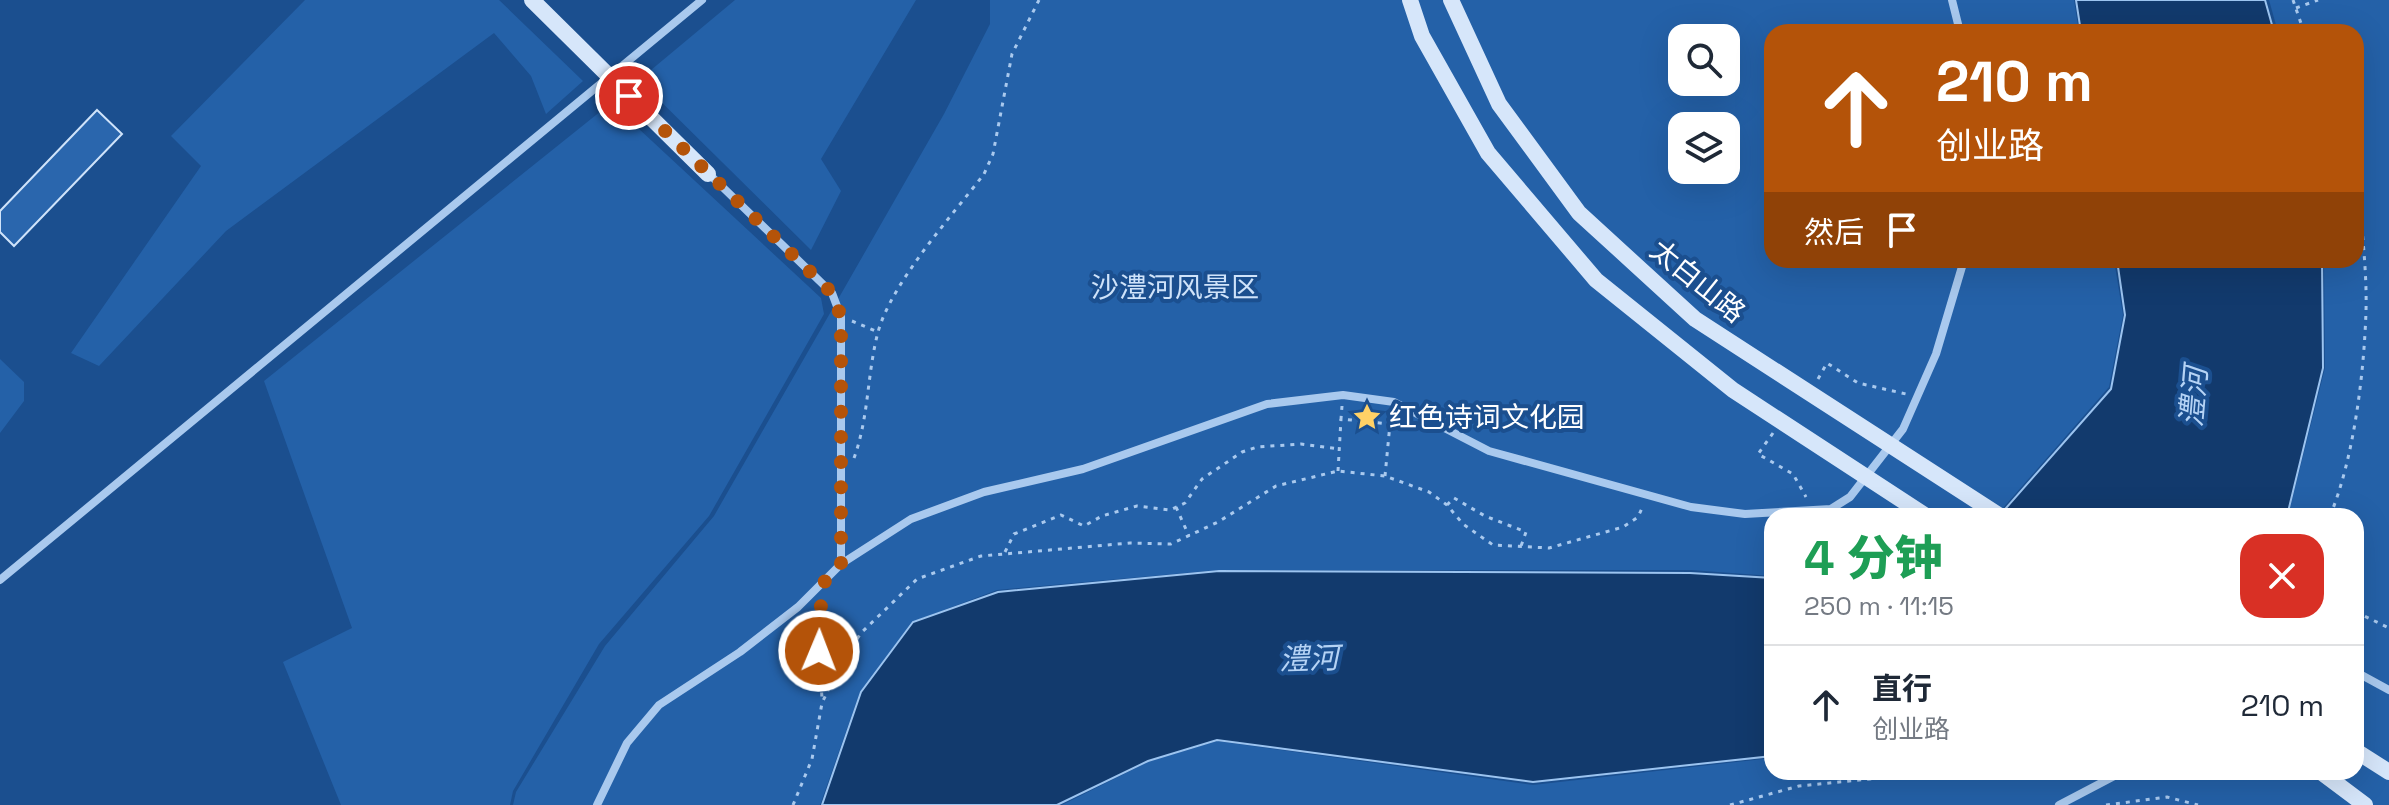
<!DOCTYPE html>
<html lang="zh">
<meta charset="utf-8">
<style>
body{margin:0;font-family:"Space Grotesk","Noto Sans SC",sans-serif;background:#f2f2f3;color:#1f2937;height:100vh;display:flex;flex-direction:column;font-size:30px;white-space:nowrap}
*{box-sizing:border-box;margin:0}
p{font-size:26px;color:#747a83}
.icon{flex:none;width:44px;height:44px;fill:none;stroke:currentColor;stroke-width:2;stroke-linecap:round;stroke-linejoin:round}
.map{position:relative;flex:1;overflow:hidden}
.side{position:absolute;left:1764px;top:508px;width:600px;height:272px;display:flex;flex-direction:column;background:#fff;border-radius:24px;box-shadow:0 8px 32px #0002}
.side>*{flex:none}
.guide{position:absolute;left:1764px;top:24px;width:600px;height:244px;border-radius:24px;box-shadow:0 8px 32px #0002;background:#b45309;color:#fff;overflow:hidden}
.tools{position:absolute;left:1668px;top:24px;display:grid;gap:16px}
.tools a{display:grid;place-items:center;width:72px;height:72px;border-radius:16px;background:#fff;box-shadow:0 8px 32px #0002;font-size:40px}
.pin{position:absolute;display:grid;place-items:center;width:68px;height:68px;color:#fff;margin:-34px;border:4px solid #fff;border-radius:50%;box-shadow:0 2px 8px #0007}
.me{position:absolute;width:88px;margin:-44px;rotate:1deg;stroke-linejoin:round;filter:drop-shadow(0 0 6px #0008)}
.turn{display:flex;align-items:center;gap:28px;height:168px;padding:0 40px;font-size:36px}
.turn .icon{width:104px;height:104px;stroke-width:2.5}
.turn b{display:block;font-size:56px;line-height:68px}
.then{display:flex;align-items:center;height:76px;padding:0 40px;background:#0003;gap:16px;font-size:30px}
.round{display:grid;place-items:center;flex:none;width:84px;height:84px;border-radius:24px;background:#f2f2f3}
.summary{display:flex;align-items:center;justify-content:space-between;height:136px;padding:0 40px}
h1{font-size:48px;font-weight:800;line-height:60px;color:#1e9e55}
ul{padding:0;list-style:none}
li{display:flex;align-items:center;gap:24px;height:120px;padding:0 40px;border-top:2px solid #e0e1e3}
li div{flex:1}
li b{display:block;font-size:30px}
li em{font-style:normal}
.map>svg:first-child{display:block}
.green{fill:#2461a8;fill-rule:evenodd}
.water{fill:#123a6d;stroke:#9cc4f0;stroke-width:2}
.building{fill:#2a66ad;stroke:#cfe3fa;stroke-width:2}
.lines{fill:none;stroke-linecap:round;stroke-linejoin:round}
.path{stroke:#a9c9ee;stroke-width:3;stroke-dasharray:4 6;stroke-linecap:butt}
.street{stroke:#a9c9ee;stroke-width:8}
.secondary{stroke:#d6e6fa;stroke-width:16}
.secondary-bridge{stroke:#d6e6fa;stroke-width:16}
.route{stroke:#b45309;stroke-width:14;stroke-dasharray:0 25.2}
.labels{text-anchor:middle;stroke-width:8;stroke-linejoin:round;paint-order:stroke}
.street-label{font-size:28px;fill:#fff;stroke:#1b4f8f}
.park-label{font-size:28px;fill:#cfe3fa;stroke:#1b4f8f}
.poi-label{font-size:28px;fill:#fff;stroke:#1b4f8f;text-anchor:start}
.water-label{font-size:30px;font-style:italic;fill:#b5d3f5;stroke:#1b4f8f}
</style>
<div class="map">
<svg width="2389" height="805" viewBox="0 0 2389 805">
<rect width="100%" height="100%" fill="#1b4f8f"/>
<!-- green -->
<g class="green">
<path d="M305 0H499L583 81 546 114 531 76 494 33 226 231 99 366 71 353 201 166 171 136Z"/>
<path d="M735 0H916L821 159 841 191 811 250 639 80Z"/>
<path d="M990 0H2074L2079 32H1772V260H2114L2123 315 2109 387 1996 516H1772V576L1691 570H1218L997 590 912 622 860 692 820 805H513L516 792 605 646 714 516 944 114 990 24ZM1682 38H1726V82H1682ZM1682 126H1726V170H1682Z"/>
<path d="M2269 0H2389V805H1062L1148 762 1217 741 1533 785 1772 758V772H2356V516H2288L2325 368 2324 260H2356V32H2278Z"/>
<path d="M611 103 821 298 824 314 709 516 599 644 513 791 510 805H341L283 662 352 628 264 381Z"/>
<path d="M0 359 24 382V401L0 433Z"/>
</g>
<!-- water -->
<g class="water">
<path d="M2076 0H2265L2274 32H2081Z"/>
<path d="M2117 260H2322L2323 368 2287 516H1999L2111 389 2125 315Z"/>
<path d="M1219 571 1690 573 1772 578V756L1533 782 1217 740 1148 761 1057 805H822L861 692 913 622 998 592Z"/>
</g>
<!-- building -->
<path class="building" d="M97 110 122 134 14 246 0 232V211Z"/>
<g class="lines">
<!-- path -->
<g class="path">
<path d="M2293 0 2304 32"/>
<path d="M2296 8 2318 0"/>
<path d="M852 321 878 332"/>
<path d="M1818 379 1827 363 1858 383 1906 394"/>
<path d="M1342 406 1341 419 1390 424 1392 414"/>
<path d="M1773 433 1758 454 1793 474 1806 497"/>
<path d="M854 458C869 417 867 374 878 332 892 282 951 217 984 174L993 154 1012 54 1039 0"/>
<path d="M1338 471 1341 419"/>
<path d="M1385 476 1390 424"/>
<path d="M1447 505 1454 498 1485 516 1526 532 1521 546"/>
<path d="M1176 507 1189 536"/>
<path d="M2330 516C2354 458 2364 374 2366 311 2367 272 2362 233 2359 194L2356 183"/>
<path d="M1005 552 1014 534 1061 515 1084 526 1102 516 1137 506 1170 510 1185 503 1202 479 1242 452 1257 447 1301 444 1339 449"/>
<path d="M822 603 818 625 822 699"/>
<path d="M2356 612 2389 628"/>
<path d="M793 805 812 759 822 703 841 663 861 633 917 579 981 556 1130 543 1171 544 1218 522 1276 486 1338 471 1385 476 1429 492 1447 505 1463 524 1493 545 1549 548 1623 527 1638 517 1643 506"/>
<path d="M1730 805 1799 786 1870 779 1897 772"/>
<path d="M2106 805 2167 797 2198 805"/>
</g>
<!-- street -->
<g class="street">
<path d="M1952 0 1960 32"/>
<path d="M709 174 832 293 841 317V564"/>
<path d="M0 580 702 0"/>
<path d="M2356 672 2389 690"/>
<path d="M597 805 627 743 659 705 740 652 798 607 841 564 911 519 984 492 1083 469 1267 404 1343 395 1394 402 1489 451 1691 507 1745 514 1831 509 1850 497 1903 429 1936 354 1964 260"/>
<path d="M2059 805 2122 772"/>
</g>
<!-- secondary -->
<g class="secondary">
<path d="M532 0 708 174"/>
<path d="M2356 751 2389 772"/>
<path d="M2321 772 2365 805"/>
</g>
<!-- secondary-bridge -->
<g class="secondary-bridge">
<path d="M1410 0 1422 36 1488 153 1596 280 1733 390 1926 516"/>
<path d="M1451 0 1499 104 1579 213 1695 319 2000 516"/>
</g>
</g>
<g class="lines">
<!-- route -->
<path class="route" d="M629 96 832 293 841 317V564L825 580 818 625 819 651"/>
</g>
<!-- icons -->
<defs>
<symbol id="sight-bare" viewBox="-9 -9 18 18"><path d="M0-6L1.8-2.2L6-1.7L2.9 1.2L3.7 5.4L0 3.3L-3.7 5.4L-2.9 1.2L-6-1.7L-1.8-2.2Z" fill="#ffd166" stroke="#1b4f8f" stroke-width="2.5" paint-order="stroke"/></symbol>
</defs>
<g fill-rule="evenodd">
<use href="#sight-bare" x="1347" y="397" width="40" height="40"/>
</g>
<g class="labels">
<!-- street labels -->
<g class="street-label">
<text transform="translate(1698 281) rotate(39)" y="10">太白山路</text>
</g>
<!-- park labels -->
<g class="park-label">
<text x="1175" y="297">沙澧河风景区</text>
</g>
<!-- poi labels -->
<g class="poi-label">
<text x="1389" y="427">红色诗词文化园</text>
</g>
<!-- water labels -->
<g class="water-label">
<text transform="translate(2194 397) rotate(-85)" y="10">澧河</text>
<text transform="translate(1309 659) rotate(-2)" y="10">澧河</text>
</g>
</g>
</svg>
<div class="tools">
<a><svg class="icon" aria-label="search" viewBox="0 0 24 24"><circle cx="10" cy="10" r="6"/><path d="M15 15l6 6"/></svg></a>
<a><svg class="icon" aria-label="layers" viewBox="0 0 24 24"><path d="M12 4l9 5-9 5-9-5zM3 14l9 5 9-5"/></svg></a>
</div>
<div class="pin" style="left:629px;top:96px;background:#d93025"><svg class="icon" aria-label="arrive" viewBox="0 0 24 24"><path d="M6 21V4h12l-3 4 3 4H6"/></svg></div>
<svg class="me" style="left:819px;top:651px" viewBox="-20 -20 40 40"><circle r="17" fill="#b45309" stroke="#fff" stroke-width="3"/><path d="M0-11L8 9 0 5-8 9z" fill="#fff"/></svg>
<div class="guide">
<div class="turn"><svg class="icon" aria-label="ahead" viewBox="0 0 24 24"><path d="M12 20V5M6 11l6-6 6 6"/></svg><div><b>210 m</b>创业路</div></div>
<div class="then">然后<svg class="icon" aria-label="arrive" viewBox="0 0 24 24"><path d="M6 21V4h12l-3 4 3 4H6"/></svg></div>
</div>
<section class="side">
<div class="summary"><div><h1>4 分钟</h1><p>250 m · 11:15</p></div><a class="round" style="background:#d93025;color:#fff"><svg class="icon" aria-label="close" viewBox="0 0 24 24"><path d="M6 6l12 12M18 6L6 18"/></svg></a></div>
<ul>
<li><svg class="icon" aria-label="ahead" viewBox="0 0 24 24"><path d="M12 20V5M6 11l6-6 6 6"/></svg><div><b>直行</b><p>创业路</p></div><em>210 m</em></li>
</ul>
</section>
</div>
